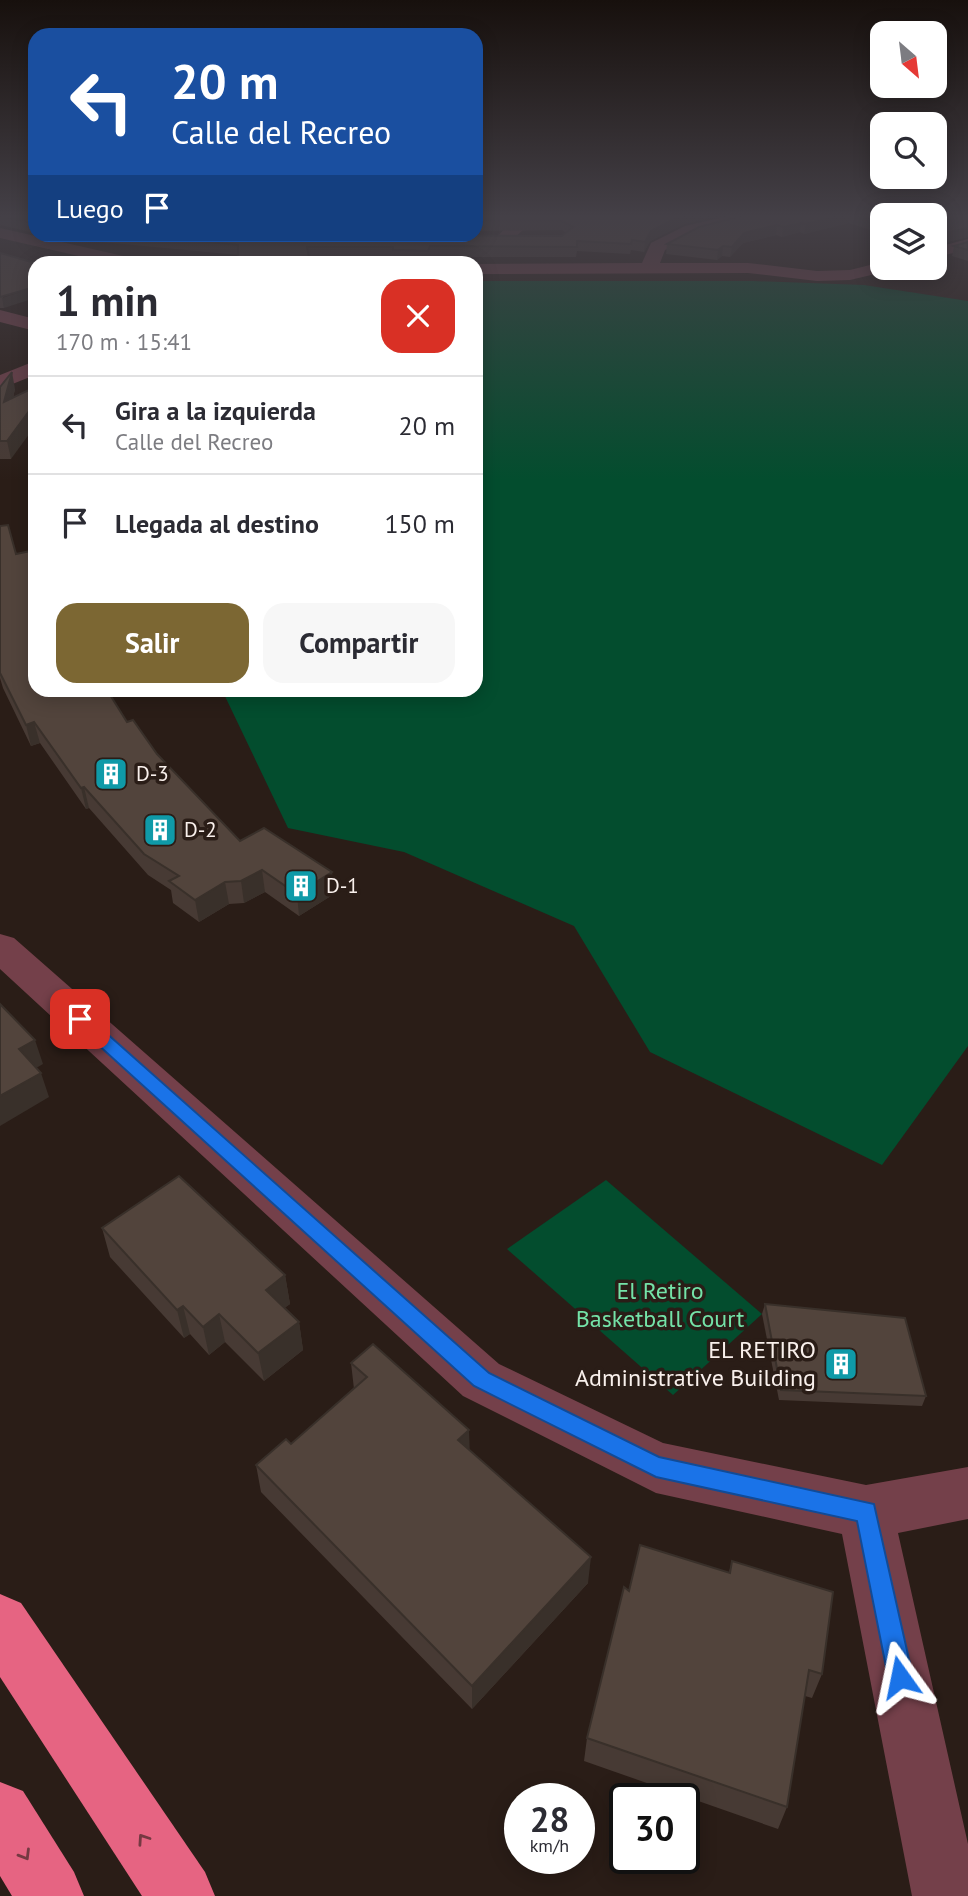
<!DOCTYPE html>
<html lang="es">
<meta charset="utf-8">
<style>
body{margin:0;font-family:"PT Sans",sans-serif;background:#f7f7f7;color:#2b2b33;height:100vh;display:flex;flex-direction:column;font-size:26px;white-space:nowrap}
*{box-sizing:border-box;margin:0}
p{font-size:23px;color:#7c7c81}
.icon{flex:none;width:38px;height:38px;fill:none;stroke:currentColor;stroke-width:2;stroke-linecap:round;stroke-linejoin:round}
.map{position:relative;flex:1;overflow:hidden}
.drawer{position:absolute;left:28px;top:256px;width:455px;height:441px;display:flex;flex-direction:column;background:#fff;border-radius:21px;box-shadow:0 4px 18px #0003}
.drawer>*{flex:none}
.hud{position:absolute;left:28px;top:28px;width:455px;height:214px;border-radius:21px;box-shadow:0 4px 18px #0003;background:#1a4fa0;color:#fff;overflow:hidden}
.needle{width:46px;rotate:152deg}
.fabs{position:absolute;left:870px;top:21px;display:grid;gap:14px}
.fabs a{display:grid;place-items:center;width:77px;height:77px;border-radius:14px;background:#fff;box-shadow:0 4px 18px #0003;font-size:35px}
.speed{position:absolute;left:504px;top:1783px;display:flex;gap:14px;font-size:35px;font-weight:700;text-align:center}
.speed>*{display:grid;place-content:center;width:91px;height:91px;border-radius:50%;background:#fff;box-shadow:0 4px 18px #0003;line-height:1}
.speed small{font-size:18px;font-weight:400}
.speed .limit{border:4px solid #111;border-radius:10px;background:#fff;color:#111}
.pin{position:absolute;display:grid;place-items:center;width:60px;height:60px;color:#fff;margin:-30px;border-radius:14px;box-shadow:0 4px 10px #0006}
.me{position:absolute;width:77px;margin:-38px;rotate:348deg;stroke-linejoin:round;filter:drop-shadow(0 0 5px #0008)}
.turn{display:flex;align-items:center;gap:24px;height:147px;padding:0 28px;font-size:32px}
.turn .icon{width:91px;height:91px;stroke-width:2.5}
.turn b{display:block;font-size:49px;line-height:60px}
.then{display:flex;align-items:center;height:66px;padding:0 28px;background:#0003;gap:14px;font-size:26px}
.round{display:grid;place-items:center;flex:none;width:74px;height:74px;border-radius:21px;background:#f7f7f7}
.overview{display:flex;align-items:center;justify-content:space-between;height:119px;padding:0 28px}
h1{font-size:42px;font-weight:700;line-height:52px}
.button{display:flex;gap:14px;margin-top:auto;padding:14px 28px}
.button a{flex:1;height:80px;border-radius:21px;background:#7c6733;color:#fff;font-size:28px;font-weight:700;line-height:80px;text-align:center}
.button a+a{background:#f7f7f7;color:#2b2b33}
ul{padding:0;list-style:none}
li{display:flex;align-items:center;gap:21px;height:98px;padding:0 28px;border-top:2px solid #e1e1e2}
li div{flex:1}
li b{display:block;font-size:26px}
li em{font-style:normal}
.map>svg:first-child{display:block}
.green{fill:#034d2e}
.lines{fill:none;stroke-linecap:round;stroke-linejoin:round}
.street{fill:#74404a;fill-rule:evenodd}
.highway{fill:#e66482;fill-rule:evenodd}
.wall{fill:#473a34}
.shaded-wall{fill:#39302a}
.building{fill:#52443c;stroke:#39302a;stroke-width:2}
.oneway{stroke:#753942}
.route{fill:#1a73e8;stroke:#114b97;stroke-width:2}
.labels{text-anchor:middle;stroke-width:7;stroke-linejoin:round;paint-order:stroke}
.poi-label{font-size:21px;fill:#f9f0ec;stroke:#2a1d17;text-anchor:start}
.near-park-label{font-size:24px;fill:#74e3a8;stroke:#2a1d17}
.near-poi-label{font-size:24px;fill:#f9f0ec;stroke:#2a1d17;text-anchor:end}
</style>
<div class="map">
<svg width="968" height="1896" viewBox="0 0 968 1896">
<rect width="100%" height="100%" fill="#2a1d17"/>
<!-- green -->
<g class="green">
<path d="M476 281H753L864 285 968 301V1046L882 1165 650 1052 574 926 404 852 288 828 222 690H476Z"/>
<path d="M606 1180 762 1314 673 1395 507 1249Z"/>
</g>
<g class="lines">
<!-- street -->
<g class="street">
<path d="M540 214 510 242H498L496 238 518 215Z"/>
<path d="M737 214H767L765 217 697 234 665 250 660 263H748L817 271 850 270 882 262V268H890L888 271 850 280 817 281 748 273 476 274V264L642 263 651 243 685 226Z"/>
<path d="M0 228 132 258 135 262H105L0 238Z"/>
<path d="M968 239V249L934 258V248Z"/>
<path d="M0 310 35 319V331L0 322Z"/>
<path d="M35 361V375L0 389V375Z"/>
<path d="M0 934 14 938 499 1364 663 1443 866 1485 968 1467V1519L898 1533 968 1844V1896H912L842 1534 656 1493 463 1396 0 969Z"/>
</g>
<!-- highway -->
<g class="highway">
<path d="M0 1594 21 1603 205 1872 215 1896H142L0 1677Z"/>
<path d="M0 1782 23 1791 74 1872 84 1896H12L0 1876Z"/>
</g>
</g>
<!-- wall -->
<g class="wall">
<path d="M0 214H35V233L1 225 0 227Z"/>
<path d="M476 214H725L684 224 650 241 644 252 631 250 630 254 577 251 576 257H430L429 261 393 260V257L238 255 50 237 40 234 562 236 566 233 562 230 476 231Z"/>
<path d="M749 214H968V237L934 245V215H882V234L849 223 804 234 800 232 782 237 776 235 743 243 730 257 722 256 717 260 666 254 667 244Z"/>
<path d="M968 242V261L952 256 954 246Z"/>
<path d="M0 253 4 308H0Z"/>
<path d="M0 387 15 389 13 398 11 459H0Z"/>
<path d="M0 526 35 690 127 722 240 841 332 872 334 894 299 916 265 892 244 903 229 904 199 922 173 903 171 890 148 875 89 808 86 809 40 743 31 746 3 688 0 678Z"/>
<path d="M102 1228 285 1275 290 1304 284 1308 299 1322 303 1350 264 1381 225 1342 209 1355 190 1334 184 1338 110 1257Z"/>
<path d="M765 1304 926 1396 922 1406 779 1400 762 1314Z"/>
<path d="M351 1363 470 1451 588 1583 472 1709 261 1492 256 1465 291 1444 354 1389Z"/>
<path d="M732 1561 822 1674 812 1698 805 1696 787 1807 778 1829 584 1761 587 1738 629 1591 729 1572Z"/>
</g>
<!-- shaded-wall -->
<g class="shaded-wall">
<path d="M684 214H725L684 224 650 241 644 252 645 242 651 231Z"/>
<path d="M846 214H850L849 223 804 234 806 224Z"/>
<path d="M801 223 800 232 782 237 783 227Z"/>
<path d="M777 225 776 235 743 243 730 257 732 247 744 233Z"/>
<path d="M968 228V237L934 245 935 235Z"/>
<path d="M723 246 722 256 717 260 718 250Z"/>
<path d="M35 287V298L4 308 2 298Z"/>
<path d="M12 372 15 389 8 419 4 402Z"/>
<path d="M35 403V426L11 459 7 441Z"/>
<path d="M34 722 40 743 31 746 26 725Z"/>
<path d="M84 787 89 808 86 809 81 788Z"/>
<path d="M262 870 265 892 244 903 241 881Z"/>
<path d="M332 872 334 894 299 916 297 894Z"/>
<path d="M225 882 229 904 199 922 195 900Z"/>
<path d="M35 1040 43 1064 26 1074 19 1049Z"/>
<path d="M41 1073 49 1097 0 1126V1096Z"/>
<path d="M285 1275 290 1304 271 1318 266 1290Z"/>
<path d="M183 1306 190 1334 184 1338 177 1310Z"/>
<path d="M219 1314 225 1342 209 1355 203 1327Z"/>
<path d="M299 1322 303 1350 264 1381 258 1353Z"/>
<path d="M469 1430 470 1457 458 1440Z"/>
<path d="M591 1557 588 1583 472 1709V1686Z"/>
</g>
<!-- building -->
<g class="building">
<path d="M0 214H35V224L0 216Z"/>
<path d="M476 214H684L651 231 645 242 632 240 631 244 577 241V247L430 246 428 251 393 250V247H307L310 262H238V245L129 234 562 236 573 227 562 221H476Z"/>
<path d="M749 214H846L806 224 801 223 783 227 777 225 744 233 732 247 723 246 718 250 667 244 699 227Z"/>
<path d="M853 214H968V228L935 235 934 237V215H882V223Z"/>
<path d="M968 242V250L954 246Z"/>
<path d="M0 253 35 263V287L0 297Z"/>
<path d="M12 372 4 402 35 387V403L7 441H0V387Z"/>
<path d="M8 525 16 554 35 550V690H107L127 722 133 720 157 754 240 841 264 828 332 872 297 894 262 870 241 881 225 882 195 900 169 881 179 876 144 854 84 787 81 788 34 722 26 725 0 673V526Z"/>
<path d="M0 1004 35 1040 19 1049 41 1073 0 1096Z"/>
<path d="M179 1176 285 1275 266 1290 299 1322 258 1353 219 1314 203 1327 183 1306 177 1310 102 1228Z"/>
<path d="M765 1304 905 1318 926 1396 781 1390Z"/>
<path d="M373 1344 469 1430 458 1440 591 1557 472 1686 256 1465 286 1439 291 1444 367 1377 351 1363Z"/>
<path d="M640 1545 730 1573 732 1561 833 1592 822 1674 809 1670 787 1807 587 1738 624 1587 629 1591Z"/>
</g>
<!-- one-way arrows -->
<defs><path id="oneway-chevron" d="M-2-3.5L2.5 0L-2 3.5" fill="none" stroke-width="1.6" stroke-linecap="round" stroke-linejoin="round" transform="scale(1.75)"/></defs>
<g class="oneway">
<use href="#oneway-chevron" transform="translate(143 1839) rotate(-124)"/>
<use href="#oneway-chevron" transform="translate(25 1855) rotate(59)"/>
</g>
<!-- sky -->
<linearGradient id="sky" x2="0" y2="1"><stop stop-color="#17100d"/><stop offset="0.45" stop-color="#444047"/><stop offset="1" stop-color="#444047" stop-opacity="0"/></linearGradient>
<rect width="968" height="480" fill="url(#sky)"/>
<!-- route -->
<path class="route" d="M80 1013 86 1015 489 1373 659 1457 874 1504 913 1677 909 1686 900 1689 892 1686 888 1677 857 1521 656 1477 474 1386 74 1023 72 1019 74 1015Z"/>
<!-- icons -->
<defs>
<symbol id="building-square" viewBox="-11 -11 22 22"><rect x="-9" y="-9" width="18" height="18" rx="4" fill="#0f9aa8" stroke="#2a1d17"/><path d="M-4-6H4V6H1V3H-1V6H-4ZM-2.5-4.3h1.7v1.8h-1.7ZM.8-4.3h1.7v1.8H.8ZM-2.5-1h1.7V.8h-1.7ZM.8-1h1.7V.8H.8Z" fill="#fff"/></symbol>
</defs>
<g fill-rule="evenodd">
<use href="#building-square" x="92" y="755" width="38" height="38"/>
<use href="#building-square" x="141" y="811" width="38" height="38"/>
<use href="#building-square" x="282" y="867" width="38" height="38"/>
<use href="#building-square" x="822" y="1345" width="38" height="38"/>
</g>
<g class="labels">
<!-- poi labels -->
<g class="poi-label">
<text x="136" y="781">D-3</text>
<text x="184" y="837">D-2</text>
<text x="326" y="893">D-1</text>
</g>
<!-- near-park labels -->
<g class="near-park-label">
<text x="660" y="1299">El Retiro<tspan x="660" dy="28">Basketball Court</tspan></text>
</g>
<!-- near-poi labels -->
<g class="near-poi-label">
<text x="816" y="1358">EL RETIRO<tspan x="816" dy="28">Administrative Building</tspan></text>
</g>
</g>
</svg>
<div class="fabs">
<a><svg class="needle" viewBox="-14 -14 28 28"><path d="M0-13l5 13h-10z" fill="#e53935"/><path d="M0 13l5-13h-10z" fill="#7c7c81"/></svg></a>
<a><svg class="icon" aria-label="search" viewBox="0 0 24 24"><circle cx="10" cy="10" r="6"/><path d="M15 15l6 6"/></svg></a>
<a><svg class="icon" aria-label="layers" viewBox="0 0 24 24"><path d="M12 4l9 5-9 5-9-5zM3 14l9 5 9-5"/></svg></a>
</div>
<div class="speed"><div>28<small>km/h</small></div><div class="limit">30</div></div>
<div class="pin" style="left:80px;top:1019px;background:#d93025"><svg class="icon" aria-label="arrive" viewBox="0 0 24 24"><path d="M6 21V4h12l-3 4 3 4H6"/></svg></div>
<svg class="me" style="left:900px;top:1677px" viewBox="-20 -20 40 40"><path d="M0-17L14 15 0 8-14 15z" fill="#1a73e8" stroke="#fff" stroke-width="4"/></svg>
<div class="hud">
<div class="turn"><svg class="icon" aria-label="left" viewBox="0 0 24 24"><path d="M17 20v-9H6M10 6l-5 5 5 5"/></svg><div><b>20 m</b>Calle del Recreo</div></div>
<div class="then">Luego<svg class="icon" aria-label="arrive" viewBox="0 0 24 24"><path d="M6 21V4h12l-3 4 3 4H6"/></svg></div>
</div>
<section class="drawer">
<div class="overview"><div><h1>1 min</h1><p>170 m · 15:41</p></div><a class="round" style="background:#d93025;color:#fff"><svg class="icon" aria-label="close" viewBox="0 0 24 24"><path d="M6 6l12 12M18 6L6 18"/></svg></a></div>
<ul>
<li><svg class="icon" aria-label="left" viewBox="0 0 24 24"><path d="M17 20v-9H6M10 6l-5 5 5 5"/></svg><div><b>Gira a la izquierda</b><p>Calle del Recreo</p></div><em>20 m</em></li>
<li><svg class="icon" aria-label="arrive" viewBox="0 0 24 24"><path d="M6 21V4h12l-3 4 3 4H6"/></svg><div><b>Llegada al destino</b></div><em>150 m</em></li>
</ul>
<div class="button"><a>Salir</a><a>Compartir</a></div>
</section>
</div>
